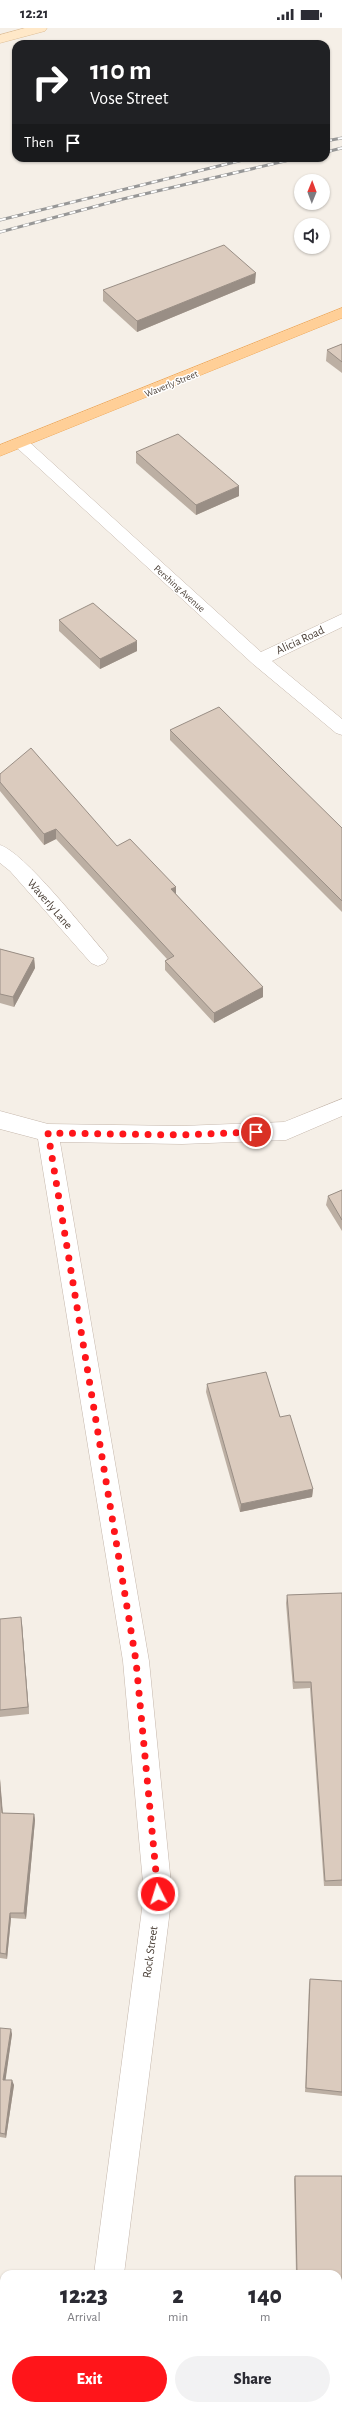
<!DOCTYPE html>
<style>
body{margin:0;font-family:"Alegreya Sans",sans-serif;background:#f2f2f3;color:#2b2b33;height:100vh;display:flex;flex-direction:column;font-size:15px;white-space:nowrap}
*{box-sizing:border-box;margin:0}
p{font-size:13px;color:#7c7c81}
.icon{flex:none;width:22px;height:22px;fill:none;stroke:currentColor;stroke-width:2;stroke-linecap:round;stroke-linejoin:round}
.map{position:relative;flex:1;overflow:hidden}
.drawer{position:absolute;left:0px;top:2242px;width:342px;height:140px;display:flex;flex-direction:column;background:#fff;border-radius:12px 12px 0 0;box-shadow:0 1px 3px #0004}
.drawer>*{flex:none}
.top-card{position:absolute;left:12px;top:12px;width:318px;height:122px;border-radius:12px;box-shadow:0 1px 3px #0004;background:#202124;color:#fff;overflow:hidden}
.needle{width:26px;rotate:1deg}
.fabs{position:absolute;left:294px;top:146px;display:grid;gap:8px}
.fabs a{display:grid;place-items:center;width:36px;height:36px;border-radius:50%;background:#fff;box-shadow:0 1px 3px #0004;font-size:20px}
.pin{position:absolute;display:grid;place-items:center;width:34px;height:34px;color:#fff;margin:-17px;border:2px solid #fff;border-radius:50%;box-shadow:0 1px 4px #0007}
.me{position:absolute;width:44px;margin:-22px;rotate:355deg;stroke-linejoin:round;filter:drop-shadow(0 0 3px #0008)}
.turn{display:flex;align-items:center;gap:14px;height:84px;padding:0 12px;font-size:18px}
.turn .icon{width:52px;height:52px;stroke-width:2.5}
.turn b{display:block;font-size:28px;line-height:34px}
.then{display:flex;align-items:center;height:38px;padding:0 12px;background:#0003;gap:8px;font-size:15px}
.eta{display:flex;justify-content:space-evenly;align-items:center;height:68px;text-align:center}
.eta b{font-size:24px;font-weight:800;line-height:28px}
.action{display:flex;gap:8px;margin-top:auto;padding:8px 12px}
.action a{flex:1;height:46px;border-radius:24px;background:#ff151a;color:#fff;font-size:16px;font-weight:800;line-height:46px;text-align:center}
.action a+a{background:#f2f2f3;color:#2b2b33}
.status{display:flex;justify-content:space-between;align-items:center;height:28px;padding:0 20px;background:#fff;direction:ltr}
.status svg{height:11px;fill:currentColor}
.map>svg:first-child{display:block}
.lines{fill:none;stroke-linecap:round;stroke-linejoin:round}
.street-casing{stroke:#c5b7ac;stroke-width:1}
.secondary-casing{stroke:#ddbd95;stroke-width:1}
.primary-casing{stroke:#efa95b;stroke-width:1}
.street{fill:#fff;fill-rule:evenodd}
.secondary{fill:#ffe8c8;fill-rule:evenodd}
.primary{fill:#ffcf97;fill-rule:evenodd}
.rail-casing{stroke:#979797;stroke-width:3}
.rail{stroke:#fff;stroke-width:2;stroke-dasharray:6;stroke-linecap:butt}
.wall{fill:#bcafa3}
.shaded-wall{fill:#998e85}
.building{fill:#dbcbbe;stroke:#998e85}
.route{stroke:#ff151a;stroke-width:7;stroke-dasharray:0 12.6}
.labels{text-anchor:middle;stroke-width:3;stroke-linejoin:round;paint-order:stroke}
.far-street-label{font-size:10px;fill:#493e35;stroke:#fff}
.street-label{font-size:12px;fill:#493e35;stroke:#fff}
</style>
<div class="status"><b>12:21</b><svg viewBox="0 0 49 12"><path d="M0 12V9h3v3zM5 12V6h3v6zM10 12V3h3v9zM15 12V0h3v12zM26 1h20v11H26zM47 4h2v5h-2z"/></svg></div>
<div class="map">
<svg width="342" height="2382" viewBox="0 0 342 2382">
<rect width="100%" height="100%" fill="#f5efe7"/>
<g class="lines">
<defs>
<g id="street">
<path d="M21 410 27 412 261 624 342 586V599L272 633 342 691V707L336 705 253 636 15 418 13 415 15 412Z"/>
<path d="M0 817C24 824 85 902 105 925L108 930 105 935 98 938 91 935 10 843 0 835Z"/>
<path d="M342 1071V1088L286 1112 182 1116 60 1114 149 1633 172 1866 124 2246H94L144 1866 123 1633 38 1111 0 1101V1083L48 1096 182 1098 284 1094Z"/>
<path d="M80 2378H110L109 2382H79Z"/>
</g>
<path id="secondary" d="M25 0H47L45 3 0 15V7Z"/>
<path id="primary" d="M342 280V290L0 428V417Z"/>
</defs>
<!-- street casing -->
<use href="#street" class="street-casing"/>
<!-- secondary casing -->
<use href="#secondary" class="secondary-casing"/>
<!-- primary casing -->
<use href="#primary" class="primary-casing"/>
<!-- street -->
<use href="#street" class="street"/>
<!-- secondary -->
<use href="#secondary" class="secondary"/>
<!-- primary -->
<use href="#primary" class="primary"/>
<defs>
<g id="rail">
<path d="M326 113 342 110"/>
<path d="M326 124 342 120"/>
<path d="M0 192 251 130"/>
<path d="M0 204 123 171 298 130"/>
</g>
</defs>
<!-- rail casing -->
<use href="#rail" class="rail-casing"/>
<!-- rail -->
<use href="#rail" class="rail"/>
</g>
<!-- wall -->
<g class="wall">
<path d="M255 255 137 304 103 273V262Z"/>
<path d="M342 316V345L326 333 327 322Z"/>
<path d="M136 424 239 468 196 487 136 435Z"/>
<path d="M59 592 137 623 100 641 59 603Z"/>
<path d="M170 702 342 800V884L170 712Z"/>
<path d="M0 746 117 818 176 859V866L263 969 214 995 165 942V933L167 931 56 811 44 817 0 763Z"/>
<path d="M0 921 34 930 35 940 14 979 0 975Z"/>
<path d="M342 1162V1203L326 1177 328 1168Z"/>
<path d="M207 1356 280 1389 313 1461 312 1469 240 1484 206 1364Z"/>
<path d="M342 1565V1858H324L310 1660 293 1661 286 1575 287 1567Z"/>
<path d="M0 1591 22 1596 29 1686 0 1689Z"/>
<path d="M0 1751 3 1785 34 1786 35 1792 26 1891 11 1890 7 1931 0 1930Z"/>
<path d="M310 1951 342 1953V2068L305 2064 309 1956Z"/>
<path d="M0 2000 12 2006 5 2052 14 2057 6 2110 0 2109Z"/>
<path d="M295 2148H342V2334H338V2246H296L294 2151Z"/>
</g>
<!-- shaded-wall -->
<g class="shaded-wall">
<path d="M256 245 255 255 137 304V293Z"/>
<path d="M239 458V468L196 487V477Z"/>
<path d="M137 613V623L100 641V631Z"/>
<path d="M56 801V811L44 817V806Z"/>
<path d="M176 859V869L171 861Z"/>
<path d="M34 930 35 940 14 979 13 969Z"/>
<path d="M263 959V969L214 995V985Z"/>
<path d="M313 1461 312 1469 240 1484 241 1476Z"/>
<path d="M21 1589 22 1596 29 1686 28 1679Z"/>
<path d="M0 1751 3 1791 2 1785 0 1763Z"/>
<path d="M34 1786 35 1792 26 1891 24 1885Z"/>
<path d="M10 1885 11 1890 7 1931 6 1926Z"/>
<path d="M11 2001 12 2006 5 2056 3 2052Z"/>
<path d="M12 2052 14 2057 6 2110 5 2106Z"/>
</g>
<!-- building -->
<g class="building">
<path d="M224 217 256 245 137 293 103 262Z"/>
<path d="M342 316V334L327 322Z"/>
<path d="M178 406 239 458 196 477 136 424Z"/>
<path d="M93 575 137 613 100 631 59 592Z"/>
<path d="M219 679 342 800V873L170 702Z"/>
<path d="M31 720 117 818 130 811 176 859 171 861 263 959 214 985 165 933 174 928 56 801 44 806 0 754V746Z"/>
<path d="M0 921 34 930 13 969 0 966Z"/>
<path d="M342 1162V1192L328 1168Z"/>
<path d="M266 1344 280 1389 290 1387 313 1461 241 1476 207 1356Z"/>
<path d="M342 1565V1852L325 1853 311 1654H294L287 1567Z"/>
<path d="M21 1589 28 1679 0 1682V1591Z"/>
<path d="M0 1763 2 1785 34 1786 24 1885H10L6 1926 0 1925Z"/>
<path d="M310 1951 342 1953V2064L306 2060Z"/>
<path d="M0 2000 11 2001 3 2052H12L5 2106 0 2105Z"/>
<path d="M295 2148H342V2332H338V2246H297Z"/>
</g>
<g class="lines">
<!-- route -->
<path class="route" d="M158 1866 136 1633 48 1105 182 1107 256 1104"/>
</g>
<g class="labels">
<!-- far-street labels -->
<g class="far-street-label">
<text transform="translate(171 355) rotate(-22)" y="4">Waverly Street</text>
<text transform="translate(180 560) rotate(42)" y="4">Pershing Avenue</text>
</g>
<!-- street labels -->
<g class="street-label">
<text transform="translate(300 612) rotate(-25)" y="4">Alicia Road</text>
<text transform="translate(50 876) rotate(49)" y="4">Waverly Lane</text>
<text transform="translate(150 1924) rotate(-82)" y="4">Rock Street</text>
</g>
</g>
</svg>
<div class="fabs">
<a><svg class="needle" viewBox="-14 -14 28 28"><path d="M0-13l5 13h-10z" fill="#e53935"/><path d="M0 13l5-13h-10z" fill="#7c7c81"/></svg></a>
<a><svg class="icon" aria-label="sound" viewBox="0 0 24 24"><path d="M4 9h4l5-4v14l-5-4H4zM17 9q2 3 0 6"/></svg></a>
</div>
<div class="pin" style="left:256px;top:1104px;background:#d93025"><svg class="icon" aria-label="arrive" viewBox="0 0 24 24"><path d="M6 21V4h12l-3 4 3 4H6"/></svg></div>
<svg class="me" style="left:158px;top:1866px" viewBox="-20 -20 40 40"><circle r="17" fill="#ff151a" stroke="#fff" stroke-width="3"/><path d="M0-11L8 9 0 5-8 9z" fill="#fff"/></svg>
<div class="top-card">
<div class="turn"><svg class="icon" aria-label="right" viewBox="0 0 24 24"><path d="M7 20v-9h11M14 6l5 5-5 5"/></svg><div><b>110 m</b>Vose Street</div></div>
<div class="then">Then<svg class="icon" aria-label="arrive" viewBox="0 0 24 24"><path d="M6 21V4h12l-3 4 3 4H6"/></svg></div>
</div>
<section class="drawer">
<div class="eta">
<div><b>12:23</b><p>Arrival</p></div>
<div><b>2</b><p>min</p></div>
<div><b>140</b><p>m</p></div>
</div>
<div class="action"><a>Exit</a><a>Share</a></div>
</section>
</div>
